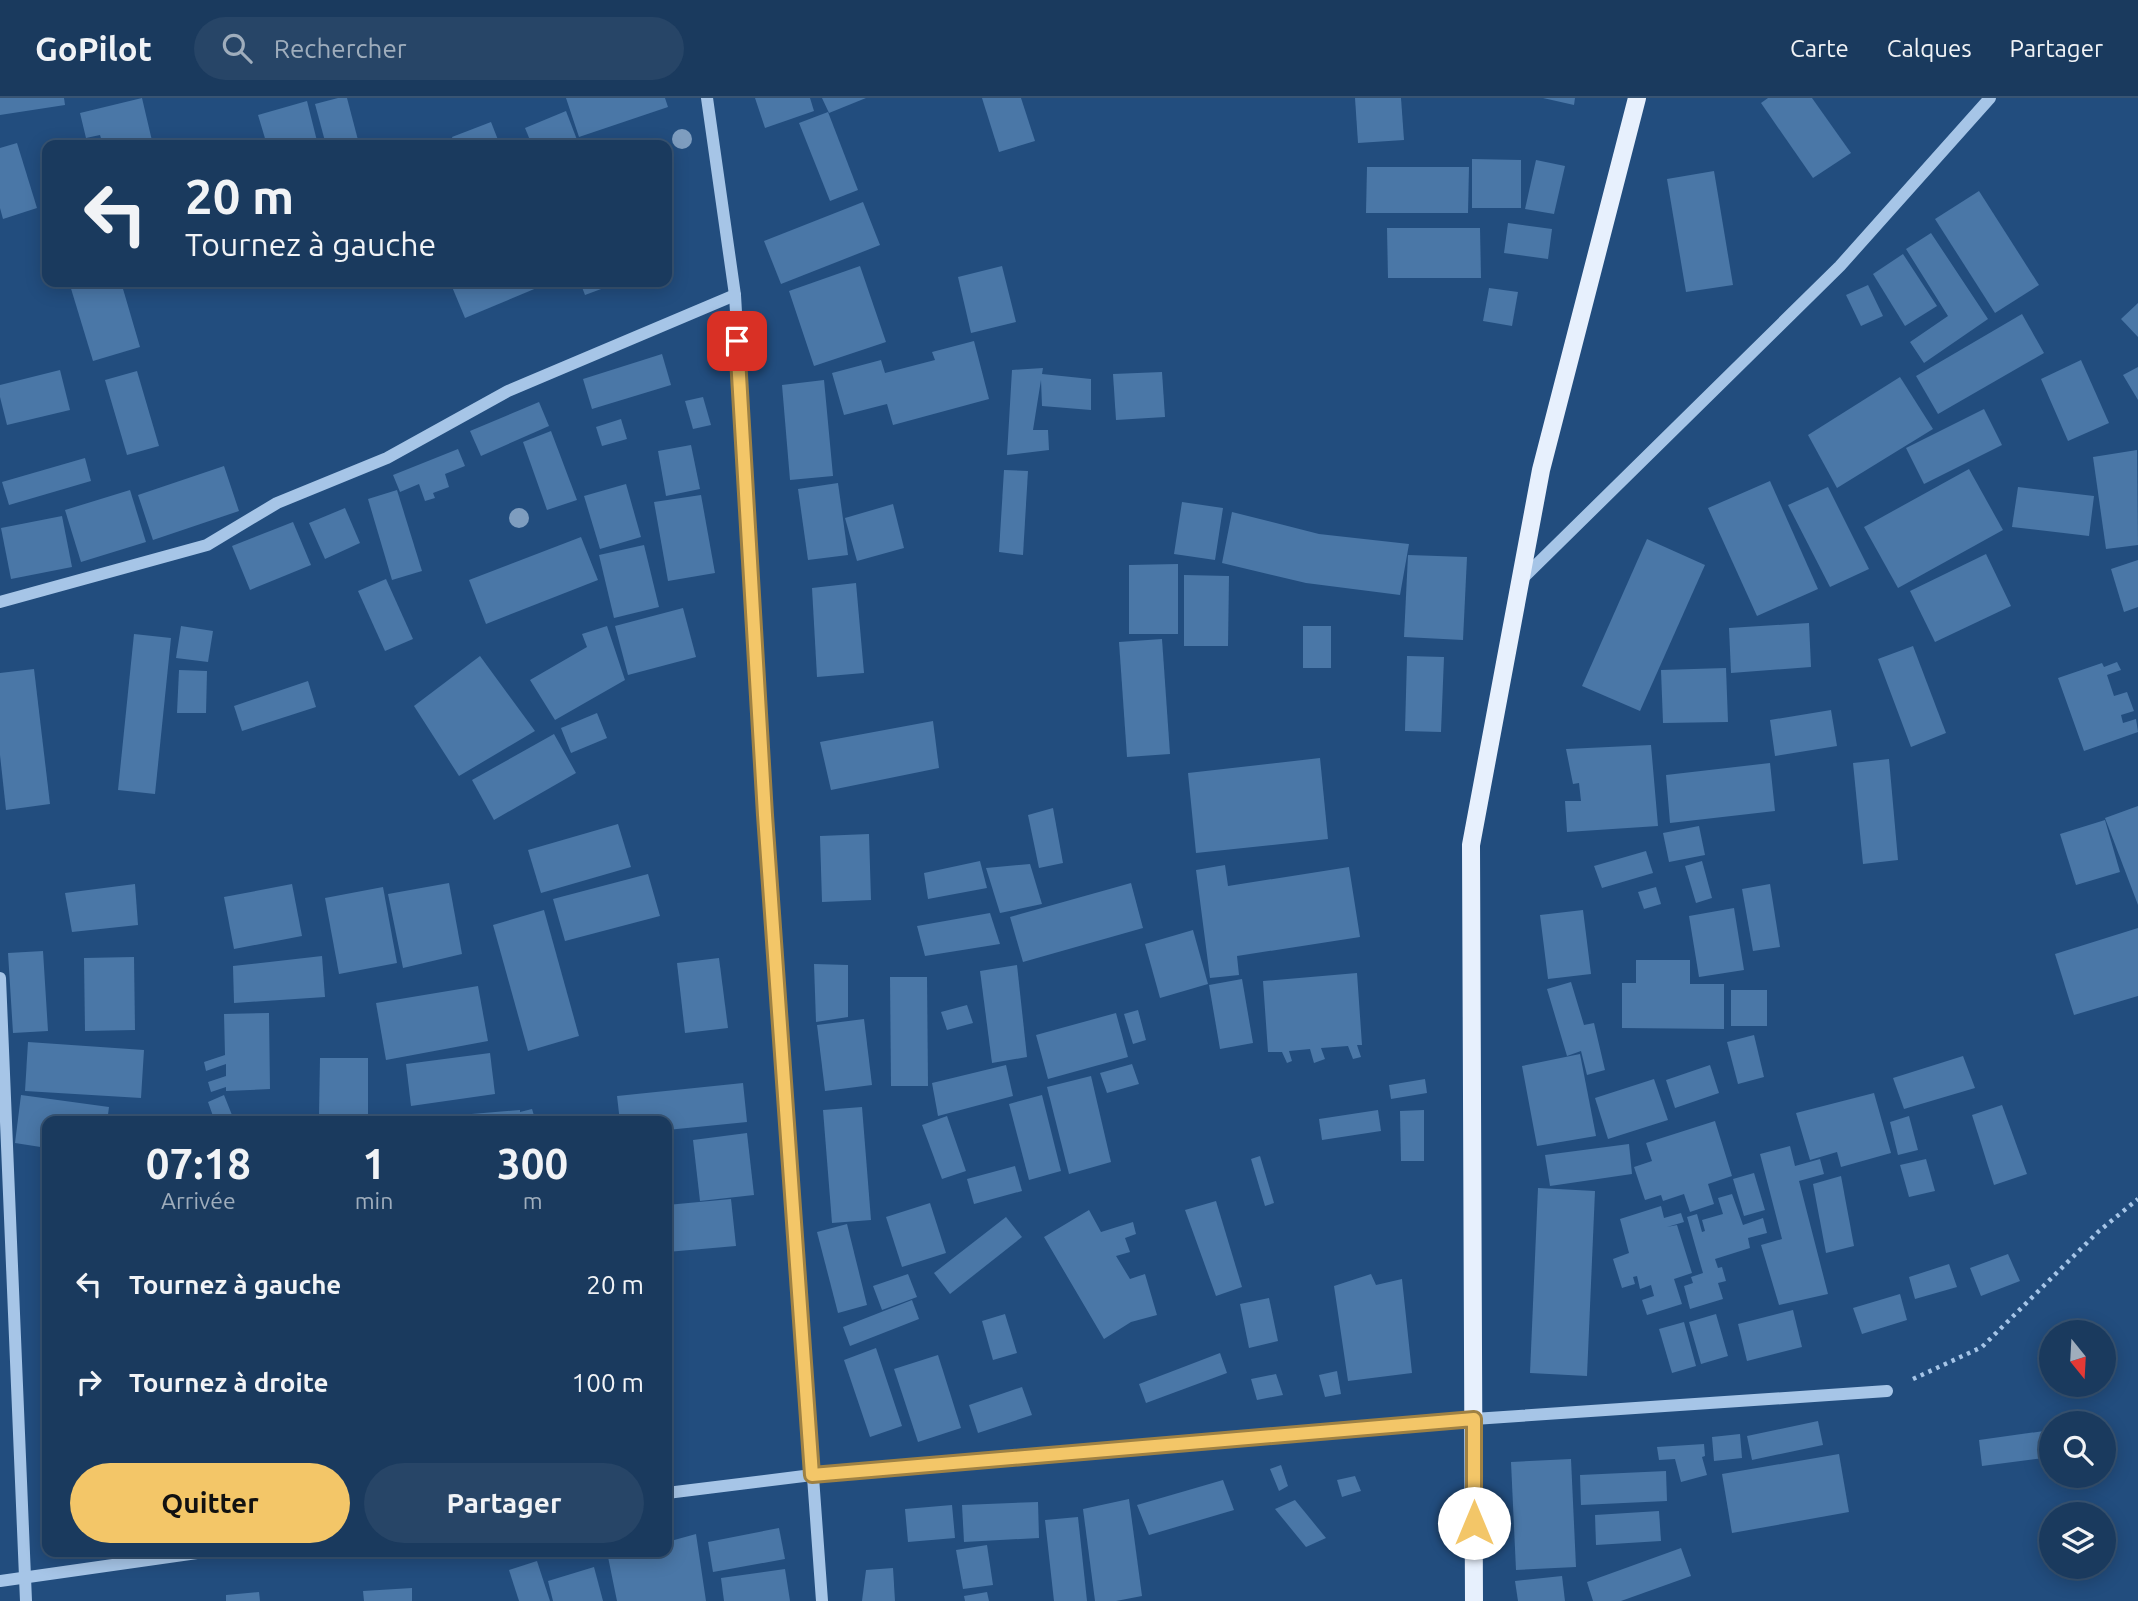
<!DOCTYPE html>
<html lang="fr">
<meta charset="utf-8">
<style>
body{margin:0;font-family:Ubuntu,sans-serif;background:#274567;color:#f1f3f6;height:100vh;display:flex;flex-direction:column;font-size:26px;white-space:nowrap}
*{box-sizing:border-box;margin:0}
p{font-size:23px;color:#9fadbc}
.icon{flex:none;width:38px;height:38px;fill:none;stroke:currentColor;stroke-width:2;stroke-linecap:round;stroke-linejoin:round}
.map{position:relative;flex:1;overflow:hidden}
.sheet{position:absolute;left:42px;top:1018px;width:630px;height:441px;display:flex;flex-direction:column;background:#1a3a5e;border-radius:14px;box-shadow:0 4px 18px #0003,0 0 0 2px #385473}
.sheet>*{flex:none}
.banner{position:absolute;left:42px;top:42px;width:630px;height:147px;border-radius:14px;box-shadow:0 4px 18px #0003,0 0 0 2px #385473;background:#1a3a5e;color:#f1f3f6;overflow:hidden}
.needle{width:46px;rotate:162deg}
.buttons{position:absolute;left:2039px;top:1222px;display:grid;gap:14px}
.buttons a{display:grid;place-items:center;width:77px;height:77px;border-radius:50%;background:#1a3a5e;box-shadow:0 4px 18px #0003,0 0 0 2px #385473;font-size:35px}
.pin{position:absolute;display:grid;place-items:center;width:60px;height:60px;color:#fff;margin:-30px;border-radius:14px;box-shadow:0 4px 10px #0006}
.me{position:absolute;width:77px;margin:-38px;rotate:0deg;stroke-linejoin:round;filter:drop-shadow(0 0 5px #0008)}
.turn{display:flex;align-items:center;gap:24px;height:147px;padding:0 28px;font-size:32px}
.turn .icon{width:91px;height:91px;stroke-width:2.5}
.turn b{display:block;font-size:49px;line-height:60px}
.eta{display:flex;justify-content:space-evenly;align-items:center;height:119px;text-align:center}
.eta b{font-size:42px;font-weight:700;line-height:49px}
.primary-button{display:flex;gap:14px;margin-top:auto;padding:14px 28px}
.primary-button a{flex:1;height:80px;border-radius:42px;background:#f3c668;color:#111;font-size:28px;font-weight:700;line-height:80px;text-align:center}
.primary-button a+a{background:#274567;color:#f1f3f6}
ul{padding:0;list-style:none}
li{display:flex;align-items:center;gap:21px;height:98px;padding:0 28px}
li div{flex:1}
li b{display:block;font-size:26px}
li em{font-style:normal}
header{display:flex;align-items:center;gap:42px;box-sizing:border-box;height:98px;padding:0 35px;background:#1a3a5e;border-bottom:2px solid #385473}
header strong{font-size:33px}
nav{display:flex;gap:38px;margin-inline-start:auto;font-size:24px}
.search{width:490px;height:63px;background:#274567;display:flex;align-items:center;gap:18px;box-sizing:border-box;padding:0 24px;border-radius:38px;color:#9fadbc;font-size:26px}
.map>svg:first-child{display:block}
.building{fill:#4a77a7}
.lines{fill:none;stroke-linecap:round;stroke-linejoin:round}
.path{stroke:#a6c5e7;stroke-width:4.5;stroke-dasharray:3.5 5;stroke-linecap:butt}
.minor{stroke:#a6c5e7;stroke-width:12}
.major{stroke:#e7f0fd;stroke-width:18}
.tree{fill:#7e9dbf}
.route-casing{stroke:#9e8144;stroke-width:18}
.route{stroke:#f3c668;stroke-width:12}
</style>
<header>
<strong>GoPilot</strong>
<div class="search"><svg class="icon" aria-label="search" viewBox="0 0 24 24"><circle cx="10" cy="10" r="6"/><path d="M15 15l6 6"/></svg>Rechercher</div>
<nav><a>Carte</a><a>Calques</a><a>Partager</a></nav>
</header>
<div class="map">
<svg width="2138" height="1503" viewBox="0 0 2138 1503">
<rect width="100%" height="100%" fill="#224d7e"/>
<!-- building -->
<g class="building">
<path d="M0 0H64L65 7 0 17Z"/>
<path d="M142 0 153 47H103L100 37 86 40 80 15Z"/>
<path d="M338 0H347L358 42 339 47H326L315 6Z"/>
<path d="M566 0H665L668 9 579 39Z"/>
<path d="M755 0H810L814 13 765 30Z"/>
<path d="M822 0H866L829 15Z"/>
<path d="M982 0H1021L1035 43 999 54Z"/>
<path d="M1355 0H1401L1404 42 1358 45Z"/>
<path d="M1543 0H1575L1574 7Z"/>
<path d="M1768 0H1812L1851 55 1813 80 1761 5Z"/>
<path d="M307 3 318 47H267L258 17Z"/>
<path d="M566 13 579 47H532L525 30Z"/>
<path d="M828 14 858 92 830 103 799 25Z"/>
<path d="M491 24 500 47H455L452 39Z"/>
<path d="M17 45 37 110 3 121 0 110V50Z"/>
<path d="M1472 61 1521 62V110H1472Z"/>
<path d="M1536 62 1565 68 1554 116 1525 111Z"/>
<path d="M1367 69H1469L1468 115H1366Z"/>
<path d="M1714 73 1733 187 1686 194 1667 81Z"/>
<path d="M1979 93 2039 187 1995 215 1935 121Z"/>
<path d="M863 104 880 147 781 186 764 143Z"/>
<path d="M1508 125 1552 131 1548 161 1504 155Z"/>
<path d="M1387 130H1480L1481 180H1388Z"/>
<path d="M1931 135 1988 221 1924 265 1910 244 1948 218 1906 151Z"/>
<path d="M1903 156 1937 208 1905 228 1873 176Z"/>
<path d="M860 168 886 244 814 268 789 193Z"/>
<path d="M1002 168 1016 224 971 235 958 179Z"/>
<path d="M69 184H121L140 249 93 263Z"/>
<path d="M450 184H551L465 220Z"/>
<path d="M580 184H620L585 197Z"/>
<path d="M1868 187 1883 218 1861 228 1846 197Z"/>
<path d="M1489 190 1518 194 1512 228 1483 223Z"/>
<path d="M2138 205V239L2121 221Z"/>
<path d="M2022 216 2044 255 1938 316 1916 278Z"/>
<path d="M974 243 989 301 893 327 887 306 844 317 832 275 881 262 885 275 935 262 932 254Z"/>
<path d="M662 256 671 287 592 311 583 281Z"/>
<path d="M2081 262 2109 325 2068 343 2041 281Z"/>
<path d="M2138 269V302L2123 277Z"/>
<path d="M1043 270 1042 276 1091 281V312L1042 308 1041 282 1033 332H1048L1049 352 1007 357 1012 272Z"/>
<path d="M60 272 70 312 7 327 0 299V287Z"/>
<path d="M137 273 159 348 127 357 105 282Z"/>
<path d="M1162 274 1165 319 1116 322 1113 276Z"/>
<path d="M1900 279 1933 331 1837 390 1808 337Z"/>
<path d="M824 282 833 378 790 382 782 287Z"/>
<path d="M703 299 711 327 693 331 685 303Z"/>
<path d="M539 304 549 328 481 358 470 333Z"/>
<path d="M1984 311 2002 347 1924 386 1906 350Z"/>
<path d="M621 321 627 341 602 348 596 329Z"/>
<path d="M551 333 577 402 547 412 523 344Z"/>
<path d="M691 347 700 391 666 398 658 353Z"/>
<path d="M458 351 465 368 445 376 449 389 433 395 435 400 425 403 419 386 400 394 393 377Z"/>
<path d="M2137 352 2138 447 2106 451 2093 359Z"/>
<path d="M85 360 91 383 9 407 2 384Z"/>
<path d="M224 368 239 413 153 442 138 397Z"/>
<path d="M1969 371 2003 432 1898 490 1864 429Z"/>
<path d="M1004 372 1028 373 1023 457 999 454Z"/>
<path d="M1770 383 1818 491 1757 518 1708 410Z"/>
<path d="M838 385 848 457 808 462 798 391Z"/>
<path d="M626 386 641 439 600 451 584 398Z"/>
<path d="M1828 389 1869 471 1830 489 1788 407Z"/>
<path d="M2018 389 2094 398 2089 438 2012 429Z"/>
<path d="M130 392 146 444 81 464 65 412Z"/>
<path d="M397 392 422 473 392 482 368 401Z"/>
<path d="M701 397 715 475 668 483 654 404Z"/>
<path d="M1182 404 1223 410 1215 462 1174 456Z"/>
<path d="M893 406 904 450 857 463 845 420Z"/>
<path d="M345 410 360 445 325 461 309 425Z"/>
<path d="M1232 414 1319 436 1409 446 1400 497 1306 485 1222 465Z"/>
<path d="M62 418 72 469 11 481 1 430Z"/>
<path d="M293 424 311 467 250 492 232 448Z"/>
<path d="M581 439 598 482 486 526 469 482Z"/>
<path d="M1647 441 1705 467 1640 613 1582 588Z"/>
<path d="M644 447 659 509 614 520 599 457Z"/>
<path d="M1986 456 2011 508 1935 544 1910 493Z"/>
<path d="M1408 457 1467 459 1463 542 1404 539Z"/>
<path d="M2138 462V509L2124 514 2111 471Z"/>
<path d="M1178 466V536H1129V467Z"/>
<path d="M1184 477 1229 478 1228 548H1184Z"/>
<path d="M386 481 413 541 385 553 358 493Z"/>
<path d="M856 485 864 575 817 579 812 490Z"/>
<path d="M683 510 696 559 628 577 615 528Z"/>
<path d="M1809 525 1811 569 1731 575 1729 530Z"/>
<path d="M181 528 213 533 208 564 176 560Z"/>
<path d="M607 528 625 582 555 622 530 582 587 549 582 536Z"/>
<rect x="1303" y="528" width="28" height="42"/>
<path d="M134 536 171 540 155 696 118 692Z"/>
<path d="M1162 541 1170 656 1127 659 1119 544Z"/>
<path d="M1913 548 1946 635 1911 649 1878 561Z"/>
<path d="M480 558 535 633 459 678 414 608Z"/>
<path d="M1407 558 1444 559 1441 634 1405 633Z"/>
<path d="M2117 564 2121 572 2107 577 2114 598 2127 594 2134 613 2121 617 2123 625 2136 621 2138 634 2084 653 2058 580 2102 565 2104 569Z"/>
<path d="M1726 570 1728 624 1663 625 1661 572Z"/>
<path d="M34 571 50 706 6 712 0 657V575Z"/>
<path d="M179 572 207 573 206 615H177Z"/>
<path d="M308 583 316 609 242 633 234 608Z"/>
<path d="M1831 612 1837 648 1775 658 1770 622Z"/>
<path d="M597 615 607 640 571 655 561 630Z"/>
<path d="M933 623 939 670 831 692 820 644Z"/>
<path d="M554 636 576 675 494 722 472 682Z"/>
<path d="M1651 647 1658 728 1567 734 1565 703H1581L1579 685 1573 686 1566 651Z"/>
<path d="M1320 660 1328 741 1196 755 1188 675Z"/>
<path d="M1889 661 1898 762 1863 766 1853 665Z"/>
<path d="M1770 665 1775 713 1670 725 1666 677Z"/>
<path d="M2138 708V807L2105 720Z"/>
<path d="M1053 710 1063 765 1039 770 1028 717Z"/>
<path d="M2105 722 2120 774 2076 787 2060 736Z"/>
<path d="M618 726 631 769 541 795 528 752Z"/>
<path d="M1699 728 1705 757 1669 764 1663 735Z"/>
<path d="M869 736 871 802 822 804 820 738Z"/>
<path d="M1646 753 1653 775 1602 790 1594 768Z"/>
<path d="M980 763 987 790 928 801 924 775Z"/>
<path d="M1702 763 1712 800 1696 805 1685 768Z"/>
<path d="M1030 766 1042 806 1000 815 986 770Z"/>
<path d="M1225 767 1228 788 1349 769 1360 839 1237 858 1239 877 1210 880 1196 772Z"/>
<path d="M648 776 660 818 565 843 553 801Z"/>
<path d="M449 785 462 856 403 870 388 796Z"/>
<path d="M1131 785 1143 830 1023 864 1010 819Z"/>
<path d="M135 786 138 827 72 834 65 795Z"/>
<path d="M292 786 302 838 234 851 224 799Z"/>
<path d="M1770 786 1780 849 1753 853 1742 791Z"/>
<path d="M383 789 397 865 339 876 325 800Z"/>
<path d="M1656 789 1661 806 1644 811 1638 794Z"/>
<path d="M1734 810 1744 872 1699 879 1689 818Z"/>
<path d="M544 812 579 938 528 953 493 827Z"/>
<path d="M1583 812 1591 876 1548 881 1540 817Z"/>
<path d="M990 815 1000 846 925 858 917 828Z"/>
<path d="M2138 830V898L2074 917 2055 856Z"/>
<path d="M1193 832 1208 886 1160 900 1145 846Z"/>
<path d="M43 853 48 933 13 935 8 855Z"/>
<path d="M322 858 325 899 234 905 233 868Z"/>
<path d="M134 859 135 932 85 933 84 860Z"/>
<path d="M719 860 728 930 685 935 677 865Z"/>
<path d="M1636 862H1690V886H1724V931L1622 930V885H1636Z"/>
<path d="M814 866 848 867V919L816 924Z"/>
<path d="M1017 867 1027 959 992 965 980 873Z"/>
<path d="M1357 875 1362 947H1357L1361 959 1353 961 1348 948 1321 950 1325 961 1314 965 1310 951 1289 953 1292 963 1287 965 1282 954H1268L1263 883Z"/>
<path d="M890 879H927L928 988H891Z"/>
<path d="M1242 881 1253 945 1220 951 1209 887Z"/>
<path d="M1571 884 1584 927 1594 925 1605 972 1587 977 1581 953 1567 958 1547 891Z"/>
<path d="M478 888 488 943 386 962 376 905Z"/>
<rect x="1731" y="892" width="36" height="36"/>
<path d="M967 907 973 925 947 932 941 914Z"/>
<path d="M1138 912 1146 942 1133 946 1124 916Z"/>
<path d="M269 915 270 991 226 993V989L211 994 208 984 226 978V966L206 973 204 964 225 957 224 916Z"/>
<path d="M1116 915 1128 959 1048 981 1036 937Z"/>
<path d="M864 921 872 987 825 993 817 927Z"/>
<path d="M1754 937 1764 979 1738 986 1727 944Z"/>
<path d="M28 944 144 952 141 1000 25 993Z"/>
<path d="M490 955 495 996 411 1008 406 966Z"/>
<path d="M1580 956 1596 1038 1537 1048 1522 968Z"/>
<path d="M1963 958 1975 990 1904 1011 1893 980Z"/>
<path d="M320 960H368V1018H319Z"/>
<path d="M1132 966 1139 986 1107 995 1100 975Z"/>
<path d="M1006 967 1013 998 938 1018 932 985Z"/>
<path d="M1710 967 1719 995 1675 1010 1666 982Z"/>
<path d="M1091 978 1111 1064 1069 1076 1047 989Z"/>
<path d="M1425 981 1427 995 1391 1001 1389 987Z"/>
<path d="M1654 981 1668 1022 1608 1041 1595 1000Z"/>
<path d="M743 985 747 1024 667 1032V1024H620L617 998Z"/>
<path d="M1874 995 1891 1055 1841 1069 1837 1054 1810 1062 1796 1015Z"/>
<path d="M21 997 109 1009 107 1024H47V1050L15 1045Z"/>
<path d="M224 997 232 1017H251V1024H207V1017L213 1018 208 1004Z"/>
<path d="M1042 997 1061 1073 1029 1082 1009 1006Z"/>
<path d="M2002 1007 2027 1076 1994 1087 1972 1017Z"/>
<path d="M862 1009 871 1122 832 1125 823 1012Z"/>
<path d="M532 1011 536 1024H448V1018L520 1012V1014Z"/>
<path d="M1378 1012 1381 1033 1322 1042 1319 1021Z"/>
<path d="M1424 1012V1063H1401L1400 1013Z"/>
<path d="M947 1018 966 1073 942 1081 922 1027Z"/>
<path d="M1909 1018 1918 1052 1898 1057 1890 1024Z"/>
<path d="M1715 1023 1732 1078 1708 1086 1714 1106 1690 1114 1684 1096 1663 1103 1661 1097 1645 1102 1634 1069 1652 1063 1646 1045Z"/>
<path d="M747 1035 754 1097 700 1103 693 1042Z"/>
<path d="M1629 1046 1632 1076 1550 1088 1545 1057Z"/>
<path d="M1790 1048 1795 1068 1820 1061 1824 1076 1799 1083 1828 1196 1779 1207 1761 1147 1782 1141 1760 1056Z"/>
<path d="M1260 1058 1274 1105 1265 1108 1251 1061Z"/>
<path d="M1926 1061 1935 1093 1909 1099 1900 1067Z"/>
<path d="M1015 1068 1022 1093 974 1106 967 1081Z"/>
<path d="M1754 1075 1765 1112 1744 1118 1733 1081Z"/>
<path d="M1841 1078 1854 1148 1826 1155 1813 1086Z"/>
<path d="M1538 1090 1595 1093 1587 1278 1530 1275Z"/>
<path d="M1732 1096 1743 1127 1763 1120 1767 1135 1748 1140 1750 1150 1715 1161 1718 1170 1722 1169 1726 1183 1718 1185 1723 1201 1690 1211 1684 1188 1693 1185 1691 1179 1703 1175 1687 1119 1697 1116 1702 1134 1705 1133 1702 1122 1723 1116 1718 1100Z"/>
<path d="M731 1101 736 1148 667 1154V1107Z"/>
<path d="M1216 1103 1242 1189 1216 1198 1185 1112Z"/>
<path d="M930 1105 946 1155 902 1169 886 1119Z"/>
<path d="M1661 1108 1664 1120 1681 1115 1684 1124 1667 1129 1677 1127 1692 1175 1674 1181 1682 1206 1647 1217 1642 1202 1654 1198 1651 1187 1640 1191 1637 1178 1633 1179 1635 1186 1622 1190 1613 1161 1629 1155 1620 1121Z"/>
<path d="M1089 1112 1101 1134 1133 1124 1136 1136 1125 1140 1130 1154 1116 1158 1130 1181 1145 1176 1157 1217 1131 1224 1104 1241 1044 1139Z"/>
<path d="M1006 1119 1022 1139 950 1196 934 1175Z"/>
<path d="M847 1126 867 1207 838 1215 817 1134Z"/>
<path d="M2008 1156 2020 1183 1981 1198 1970 1170Z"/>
<path d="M1949 1166 1957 1189 1915 1201 1909 1179Z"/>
<path d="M908 1176 917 1199 882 1212 873 1188Z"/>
<path d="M1371 1176 1376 1187 1402 1181 1412 1275 1348 1283 1334 1188Z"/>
<path d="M667 1177H670L671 1239 667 1240Z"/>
<path d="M1900 1196 1907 1222 1862 1236 1853 1210Z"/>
<path d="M1269 1200 1278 1243 1249 1250 1240 1206Z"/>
<path d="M912 1202 919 1221 850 1248 843 1229Z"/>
<path d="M1793 1212 1802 1249 1747 1263 1738 1226Z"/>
<path d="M1005 1216 1017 1255 993 1262 982 1223Z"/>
<path d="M1716 1216 1728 1258 1701 1266 1689 1224Z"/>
<path d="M1684 1224 1696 1268 1672 1275 1659 1231Z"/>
<path d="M876 1250 902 1328 870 1339 844 1262Z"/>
<path d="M1220 1255 1227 1275 1146 1305 1139 1286Z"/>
<path d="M938 1257 961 1330 918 1344 894 1271Z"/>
<path d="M1337 1273 1341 1296 1325 1299 1319 1277Z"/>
<path d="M1276 1276 1283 1297 1257 1302 1251 1281Z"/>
<path d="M1022 1289 1032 1317 978 1335 969 1307Z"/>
<path d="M1818 1323 1823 1347 1752 1362 1747 1338Z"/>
<path d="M2051 1332V1359L1982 1368 1979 1342Z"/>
<path d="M1740 1336 1742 1360 1714 1363 1712 1339Z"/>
<path d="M1704 1346 1705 1358 1702 1359 1707 1377 1681 1384 1675 1361 1659 1362 1657 1349Z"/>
<path d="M1839 1356 1849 1414 1732 1435 1722 1376Z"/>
<path d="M1571 1361 1576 1469 1516 1472 1511 1364Z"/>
<path d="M1281 1367 1288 1388 1279 1393 1270 1371Z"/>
<path d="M1666 1373 1667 1403 1581 1407 1580 1377Z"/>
<path d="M1355 1378 1361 1393 1342 1399 1337 1382Z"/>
<path d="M1223 1382 1234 1412 1149 1437 1137 1407Z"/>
<path d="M1129 1401 1142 1498 1116 1503H1095L1083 1411Z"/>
<path d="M1295 1402 1326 1440 1306 1449 1275 1411Z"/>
<path d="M1038 1404 1039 1440 964 1444 962 1407Z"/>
<path d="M952 1407 955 1440 908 1444 905 1411Z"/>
<path d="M1659 1413 1661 1443 1596 1447 1595 1417Z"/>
<path d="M1078 1419 1087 1503H1054L1045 1422Z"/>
<path d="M779 1430 785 1461 713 1474 708 1444Z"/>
<path d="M696 1436 706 1503H617L607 1454H667V1444Z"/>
<path d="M987 1447 993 1487 963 1491 956 1452Z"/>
<path d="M1681 1450 1691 1478 1621 1503H1593L1587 1484Z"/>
<path d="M537 1463 550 1503H519L509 1472Z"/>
<path d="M594 1469 603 1503H553L548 1483Z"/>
<path d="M893 1470 895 1503H862L866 1472Z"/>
<path d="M785 1471 790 1503H724L721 1480Z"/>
<path d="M1562 1478 1565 1503H1518L1515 1483Z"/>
<path d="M412 1490V1503H364L363 1493Z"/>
<path d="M259 1494 260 1503H226V1497Z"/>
<path d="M987 1494 989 1503H965L964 1498Z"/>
</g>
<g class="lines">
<!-- path -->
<path class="path" d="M1913 1281 1982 1249 2099 1133 2138 1101"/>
<!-- minor -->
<g class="minor">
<path d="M707 0 735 197 765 717 822 1503"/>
<path d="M1522 481 1840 168 1990 0"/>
<path d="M0 504 207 447 277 405 387 360 508 293 735 197"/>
<path d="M0 880 26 1503"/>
<path d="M667 1395 812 1377 1474 1321 1887 1293"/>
<path d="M0 1483 204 1454"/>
</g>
<!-- major -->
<path class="major" d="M1474 1503 1471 747 1541 372 1637 0"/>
</g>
<!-- trees -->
<g class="tree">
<circle cx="682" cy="41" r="10"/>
<circle cx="519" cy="420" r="10"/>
</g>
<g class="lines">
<defs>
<path id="route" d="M737 243 765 717 812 1377 1474 1321V1425"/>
</defs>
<!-- route casing -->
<use href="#route" class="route-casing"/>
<!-- route -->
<use href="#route" class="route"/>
</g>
</svg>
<div class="buttons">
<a><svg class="needle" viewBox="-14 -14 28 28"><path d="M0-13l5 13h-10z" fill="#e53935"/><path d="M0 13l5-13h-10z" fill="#9fadbc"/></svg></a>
<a><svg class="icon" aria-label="search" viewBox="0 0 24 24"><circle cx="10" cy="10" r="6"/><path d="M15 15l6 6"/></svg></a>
<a><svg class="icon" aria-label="layers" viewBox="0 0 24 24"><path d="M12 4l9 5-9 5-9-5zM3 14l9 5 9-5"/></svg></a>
</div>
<div class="pin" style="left:737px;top:243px;background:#d93025"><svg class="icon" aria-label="arrive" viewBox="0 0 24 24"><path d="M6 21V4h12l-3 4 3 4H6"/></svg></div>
<svg class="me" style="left:1474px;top:1425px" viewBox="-20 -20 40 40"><circle r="19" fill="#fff"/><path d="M0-13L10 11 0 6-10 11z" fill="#f3c668"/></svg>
<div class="banner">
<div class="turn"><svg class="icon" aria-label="left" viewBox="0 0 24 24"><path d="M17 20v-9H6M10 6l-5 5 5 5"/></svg><div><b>20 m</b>Tournez à gauche</div></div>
</div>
<section class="sheet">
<div class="eta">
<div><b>07:18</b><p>Arrivée</p></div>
<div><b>1</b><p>min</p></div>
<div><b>300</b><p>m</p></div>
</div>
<ul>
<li><svg class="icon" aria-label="left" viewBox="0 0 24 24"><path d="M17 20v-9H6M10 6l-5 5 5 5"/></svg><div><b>Tournez à gauche</b></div><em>20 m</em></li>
<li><svg class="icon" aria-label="right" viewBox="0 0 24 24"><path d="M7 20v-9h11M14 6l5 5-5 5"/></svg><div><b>Tournez à droite</b></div><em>100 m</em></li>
</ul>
<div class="primary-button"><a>Quitter</a><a>Partager</a></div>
</section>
</div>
